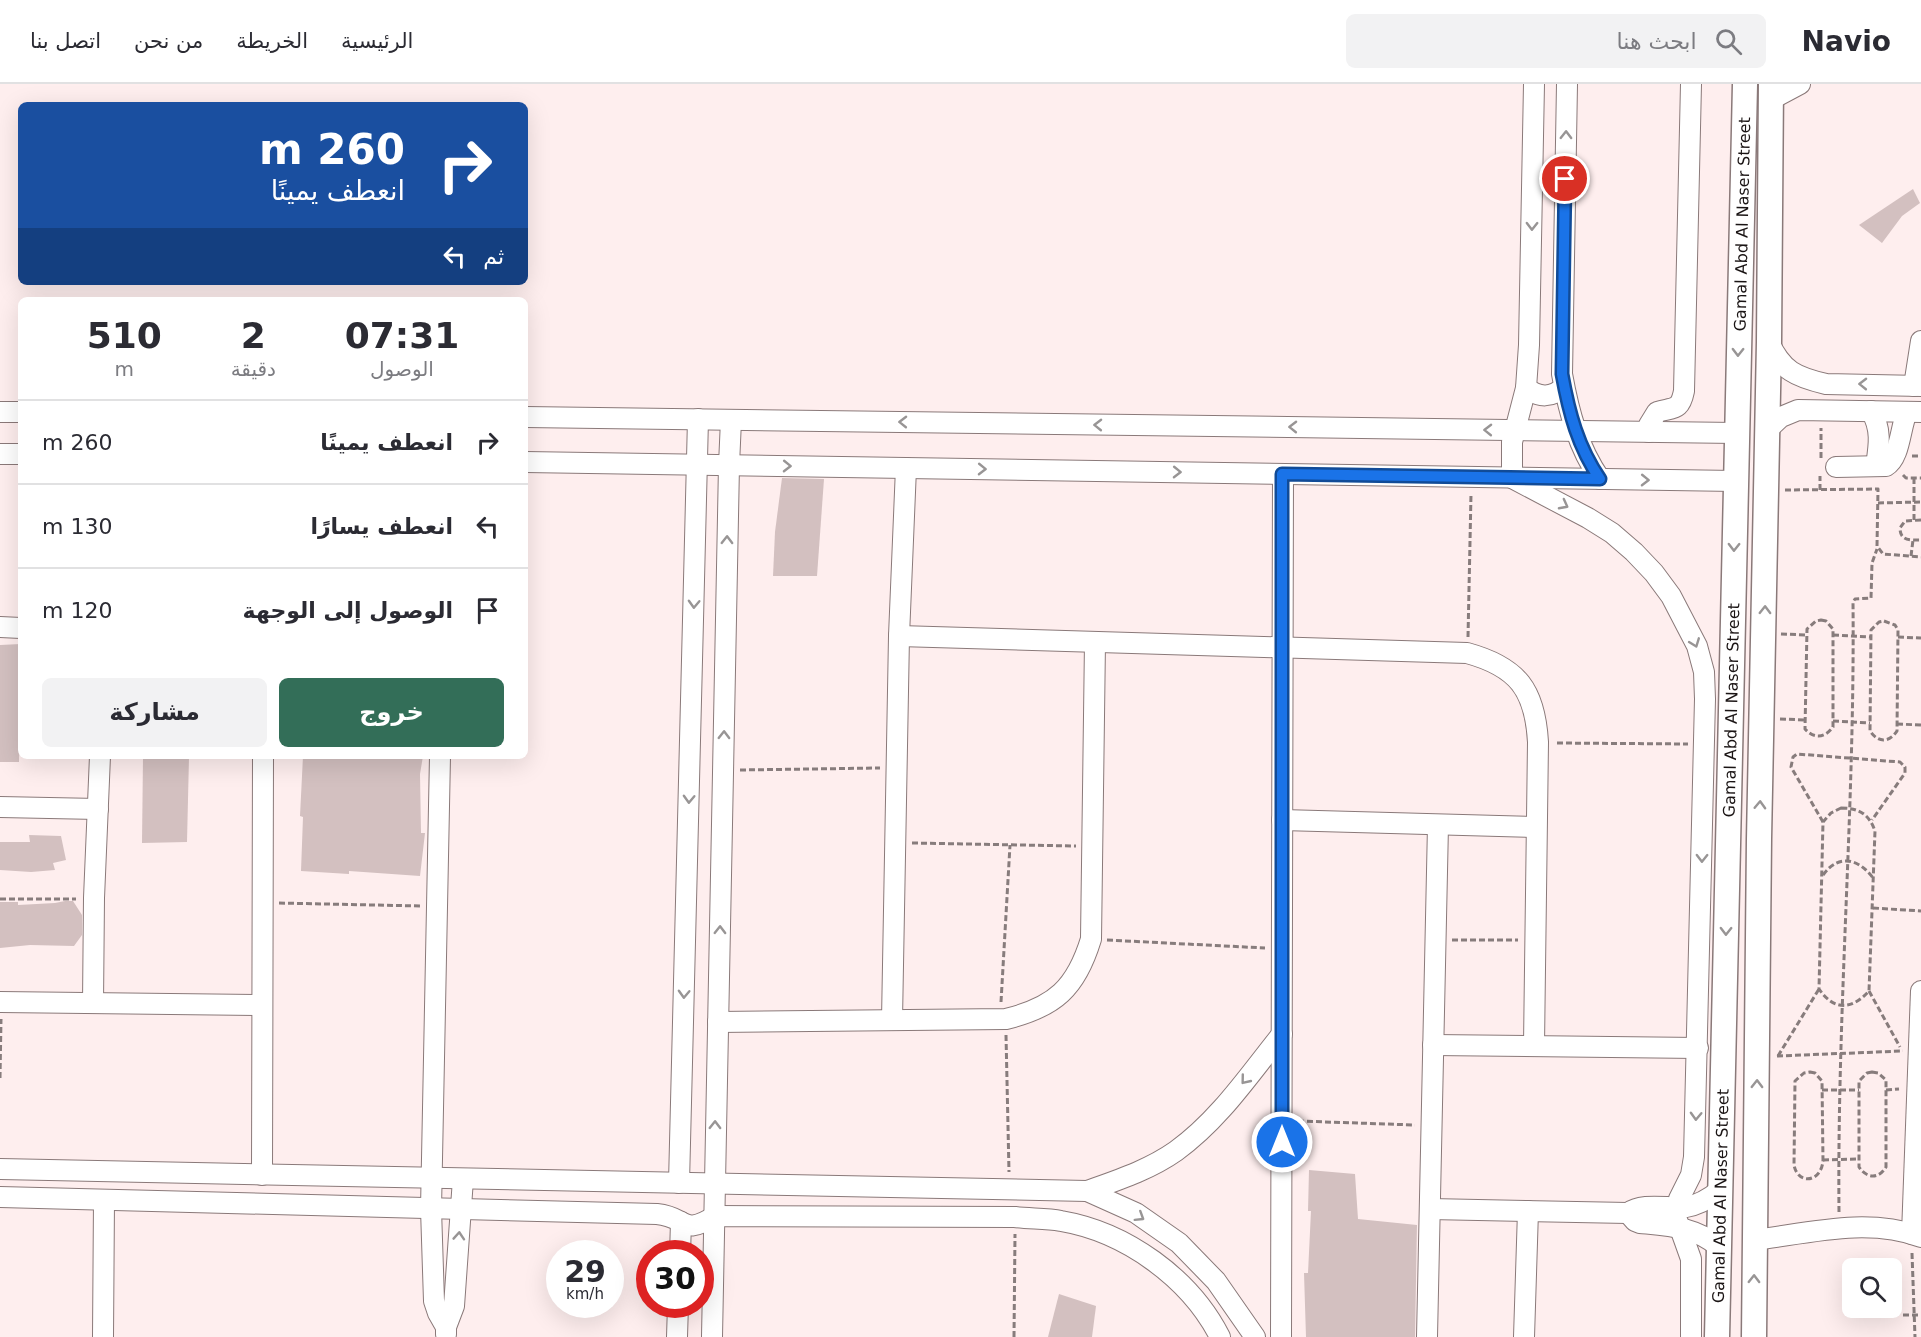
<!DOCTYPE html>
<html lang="ar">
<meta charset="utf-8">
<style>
body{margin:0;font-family:"DejaVu Sans",Vazirmatn,sans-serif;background:#f2f2f3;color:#2b2b33;direction:rtl;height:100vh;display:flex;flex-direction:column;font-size:22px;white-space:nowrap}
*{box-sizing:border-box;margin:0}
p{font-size:20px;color:#7c7c81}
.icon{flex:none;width:33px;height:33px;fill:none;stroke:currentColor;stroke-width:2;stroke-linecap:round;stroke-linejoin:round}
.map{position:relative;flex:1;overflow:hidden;direction:ltr}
.panel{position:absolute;left:18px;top:213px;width:510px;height:462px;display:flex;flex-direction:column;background:#fff;border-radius:9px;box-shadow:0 6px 24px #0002;direction:rtl}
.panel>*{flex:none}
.guide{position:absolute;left:18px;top:18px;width:510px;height:183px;border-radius:9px;box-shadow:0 6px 24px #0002;direction:rtl;background:#1a4fa0;color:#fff;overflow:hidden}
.controls{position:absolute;left:1842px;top:1174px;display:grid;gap:12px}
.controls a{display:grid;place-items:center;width:60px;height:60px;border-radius:9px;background:#fff;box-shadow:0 6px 24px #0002;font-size:30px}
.speed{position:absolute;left:546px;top:1156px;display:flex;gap:12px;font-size:30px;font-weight:700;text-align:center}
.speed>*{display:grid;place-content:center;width:78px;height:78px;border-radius:50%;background:#fff;box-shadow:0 6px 24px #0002;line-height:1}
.speed small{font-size:15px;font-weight:400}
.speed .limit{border:9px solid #d22;background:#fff;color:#111}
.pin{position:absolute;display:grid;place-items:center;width:51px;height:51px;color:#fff;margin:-26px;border:3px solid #fff;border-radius:50%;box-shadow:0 2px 6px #0007}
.me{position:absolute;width:66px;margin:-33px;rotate:0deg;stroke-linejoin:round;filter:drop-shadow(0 0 4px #0008)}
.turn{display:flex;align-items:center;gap:21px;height:126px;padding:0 24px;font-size:27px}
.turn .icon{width:78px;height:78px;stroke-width:2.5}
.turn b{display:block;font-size:42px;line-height:51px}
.then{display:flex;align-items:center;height:57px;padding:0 24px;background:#0003;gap:12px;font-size:22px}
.eta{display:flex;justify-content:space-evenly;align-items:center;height:102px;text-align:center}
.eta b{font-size:36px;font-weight:700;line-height:42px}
.button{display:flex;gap:12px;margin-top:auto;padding:12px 24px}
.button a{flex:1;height:69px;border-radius:9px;background:#336e58;color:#fff;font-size:24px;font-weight:700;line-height:69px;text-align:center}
.button a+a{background:#f2f2f3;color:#2b2b33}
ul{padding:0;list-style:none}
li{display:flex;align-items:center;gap:18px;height:84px;padding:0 24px;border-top:2px solid #e1e1e2}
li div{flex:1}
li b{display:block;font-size:22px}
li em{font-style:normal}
header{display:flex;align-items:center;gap:36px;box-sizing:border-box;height:84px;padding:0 30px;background:#fff;border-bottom:2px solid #e1e1e2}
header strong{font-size:28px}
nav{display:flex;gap:33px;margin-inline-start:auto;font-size:21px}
.search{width:420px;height:54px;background:#f2f2f3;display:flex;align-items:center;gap:15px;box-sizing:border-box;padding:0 21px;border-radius:9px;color:#7c7c81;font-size:22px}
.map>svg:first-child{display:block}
.building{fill:#d3c0c0}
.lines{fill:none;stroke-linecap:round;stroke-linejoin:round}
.minor-casing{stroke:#8a7979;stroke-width:22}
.major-casing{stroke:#8a7979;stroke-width:27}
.path{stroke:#877c7c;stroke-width:3;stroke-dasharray:6 3;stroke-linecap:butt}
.minor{stroke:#fff;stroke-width:20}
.major{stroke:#fff;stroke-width:24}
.oneway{stroke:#989595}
.route-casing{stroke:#114b97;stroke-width:15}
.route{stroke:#1a73e8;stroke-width:10}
.labels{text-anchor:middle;stroke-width:4.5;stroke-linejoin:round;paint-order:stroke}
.street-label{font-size:16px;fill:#1a1414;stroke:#feeeee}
</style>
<header>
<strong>Navio</strong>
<div class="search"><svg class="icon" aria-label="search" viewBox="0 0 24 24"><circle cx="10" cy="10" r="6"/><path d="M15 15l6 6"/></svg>ابحث هنا</div>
<nav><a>الرئيسية</a><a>الخريطة</a><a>من نحن</a><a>اتصل بنا</a></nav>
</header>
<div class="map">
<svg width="1921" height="1253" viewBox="0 0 1921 1253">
<rect width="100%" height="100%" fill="#feeeee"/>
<!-- building -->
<g class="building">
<path d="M1913 105 1920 119 1902 132 1882 159 1859 141Z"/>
<path d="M782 394 824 395 817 492H773L775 448Z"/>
<path d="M21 560 19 678H0V561Z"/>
<path d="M303 672H423L420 690 421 749H425L420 792 349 787V790L301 787 303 733 300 732Z"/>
<path d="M189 673 187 758 142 759 143 674Z"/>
<path d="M29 751 61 752 66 776 53 779 55 786 31 788 0 786V758H30Z"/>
<path d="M65 817H73L82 831V851L74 862 30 861 0 864V818H18V821L55 819Z"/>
<path d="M1309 1086 1355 1090 1358 1135 1417 1141 1415 1253H1306L1304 1189H1308L1311 1127H1308Z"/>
<path d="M1059 1210 1096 1222 1092 1253H1048Z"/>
</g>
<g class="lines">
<defs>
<g id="minor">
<path d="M1534 0 1529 261 1526 304 1512 358V394L1588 434 1612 449 1634 468 1654 489 1671 512 1697 562 1704 588 1705 615 1694 1073 1691 1091 1679 1115 1676 1133 1691 1175V1253"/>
<path d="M1567 0 1562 290C1569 329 1578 363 1600 395"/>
<path d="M1770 16 1800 0"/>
<path d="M1769 258C1782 287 1796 293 1826 300L1921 302"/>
<path d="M1914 302 1921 257"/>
<path d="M1526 304C1539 314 1552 314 1564 303"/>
<path d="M1871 327C1882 345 1879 362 1876 382"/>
<path d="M0 328H21"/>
<path d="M525 333 1736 349"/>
<path d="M1767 346 1781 333 1798 326 1921 328"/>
<path d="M1649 348V341L1657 328C1674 323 1680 327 1684 307L1691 0"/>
<path d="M0 370H21"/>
<path d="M525 378 1735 397"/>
<path d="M1836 383 1886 382C1900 374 1900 344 1907 328"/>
<path d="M0 543 21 544"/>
<path d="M899 552 1467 569C1518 583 1535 606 1538 658L1534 961"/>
<path d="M440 672 431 1125 434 1217 438 1229 446 1243"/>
<path d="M0 723 98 725"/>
<path d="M1282 736 1536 743"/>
<path d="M0 918 262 921"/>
<path d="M93 919 94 814 100 672"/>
<path d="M892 936 899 552 906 384"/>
<path d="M718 938 1006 935C1055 923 1076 904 1091 855L1095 558"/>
<path d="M1433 961 1698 964"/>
<path d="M0 1085 1087 1107C1118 1096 1149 1086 1176 1067 1219 1036 1249 991 1282 950"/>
<path d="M262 1091 263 672"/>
<path d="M679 1099 698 335"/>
<path d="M1087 1107 1136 1129 1179 1159 1216 1197 1255 1253"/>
<path d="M0 1113 657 1130C688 1133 681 1153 715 1132L1015 1133C1030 1135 1046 1134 1061 1137 1126 1148 1190 1194 1220 1253"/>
<path d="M1430 1125 1628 1129C1643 1118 1668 1125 1686 1123 1699 1121 1710 1114 1720 1106"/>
<path d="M1628 1129 1635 1137 1640 1139C1670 1142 1696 1143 1719 1163"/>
<path d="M1912 1150 1921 907"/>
<path d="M1755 1156C1809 1149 1868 1133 1921 1153"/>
<path d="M680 1170 681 1138"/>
<path d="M446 1250V1243L454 1222 463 1095"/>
<path d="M103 1253 104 1116"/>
<path d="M677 1253 678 1221"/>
<path d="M712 1253 729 381 731 336"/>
<path d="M1281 1253 1283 390"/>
<path d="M1427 1253 1438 741"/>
<path d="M1524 1253 1528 1127"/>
</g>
<g id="major">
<path id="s1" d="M1717 1253 1745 0"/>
<path d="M1754 1253 1759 755 1769 258 1771 0"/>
</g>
</defs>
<!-- minor casing -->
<use href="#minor" class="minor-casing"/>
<!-- major casing -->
<use href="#major" class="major-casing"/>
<!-- path -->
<g class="path">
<path d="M1912 372H1921"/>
<path d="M1821 374V344"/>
<path d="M1903 391 1906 394H1921"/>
<path d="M1785 406 1878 405 1877 462 1883 470 1921 473"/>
<path d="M1820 406V392"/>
<path d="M1878 419 1921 418"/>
<path d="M1914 436V394"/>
<path d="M1921 436 1905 437 1900 444C1900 457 1910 456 1921 456"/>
<path d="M1911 472 1913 456"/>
<path d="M1821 536 1826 537 1833 545V643C1825 654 1814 655 1805 645L1807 545 1816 537Z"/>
<path d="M1884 537 1895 541 1898 546 1897 647C1889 659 1878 659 1870 647L1871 546 1879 538Z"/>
<path d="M1781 550 1807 551"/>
<path d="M1833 551 1871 553"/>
<path d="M1468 553 1471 410"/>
<path d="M1898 553 1921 554"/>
<path d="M1780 635 1805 636"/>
<path d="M1833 637 1870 639"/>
<path d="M1897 640 1921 641"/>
<path d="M1557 659 1688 660"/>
<path d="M740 686 880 684"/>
<path d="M1841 724C1859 724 1869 730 1875 747L1869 907C1852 926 1834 927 1819 905L1823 738 1831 729Z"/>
<path d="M1823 738 1791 683 1793 673 1797 670 1900 678 1905 683V689L1872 736"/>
<path d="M912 759 1076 762"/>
<path d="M1823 791C1839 769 1859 775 1873 794"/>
<path d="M0 815H76"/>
<path d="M279 819 420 822"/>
<path d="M1873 824 1921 827"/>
<path d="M1107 856 1265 864"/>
<path d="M1452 856H1518"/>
<path d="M1869 907 1900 963"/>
<path d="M1001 918 1010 761"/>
<path d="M1006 951 1009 1088"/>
<path d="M1777 972 1903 967"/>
<path d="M1778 972 1819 905"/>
<path d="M1810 988 1815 989 1822 997 1823 1076C1822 1098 1798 1102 1794 1081L1795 997 1804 989Z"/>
<path d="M1872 988 1878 989 1886 996V1083C1879 1095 1867 1095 1859 1083V997L1867 989Z"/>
<path d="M0 994 1 935"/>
<path d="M1822 1006H1859"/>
<path d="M1886 1006 1899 1005"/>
<path d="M1298 1037 1415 1041"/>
<path d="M1823 1076 1859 1075"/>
<path d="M1839 1128C1837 925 1855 722 1853 518L1855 515 1871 514 1872 479 1877 465"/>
<path d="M1912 1169 1915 1253"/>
<path d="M1903 1231H1921"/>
<path d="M1014 1253 1015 1150"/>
</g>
<!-- minor -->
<use href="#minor" class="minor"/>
<!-- major -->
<use href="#major" class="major"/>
</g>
<!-- one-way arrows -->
<defs><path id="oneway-chevron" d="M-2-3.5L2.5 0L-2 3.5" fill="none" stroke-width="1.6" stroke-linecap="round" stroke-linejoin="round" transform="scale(1.5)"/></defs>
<g class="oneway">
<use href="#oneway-chevron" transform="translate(1566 51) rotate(-89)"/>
<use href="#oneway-chevron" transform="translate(1532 142) rotate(91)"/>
<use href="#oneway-chevron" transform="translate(1738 268) rotate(91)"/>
<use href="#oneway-chevron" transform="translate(1863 300) rotate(-179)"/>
<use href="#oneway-chevron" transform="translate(903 338) rotate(-179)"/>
<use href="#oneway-chevron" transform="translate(1098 341) rotate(-179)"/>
<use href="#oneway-chevron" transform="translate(1293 343) rotate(-179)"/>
<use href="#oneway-chevron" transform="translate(1488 346) rotate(-179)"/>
<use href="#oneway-chevron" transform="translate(787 382) rotate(1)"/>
<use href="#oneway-chevron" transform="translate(982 385) rotate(1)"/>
<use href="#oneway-chevron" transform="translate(1177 388) rotate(1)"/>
<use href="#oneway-chevron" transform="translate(1645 396) rotate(1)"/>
<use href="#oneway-chevron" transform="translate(1564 421) rotate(28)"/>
<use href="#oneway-chevron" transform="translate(727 456) rotate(-89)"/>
<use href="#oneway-chevron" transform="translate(1734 463) rotate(91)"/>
<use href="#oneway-chevron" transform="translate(694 520) rotate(92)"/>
<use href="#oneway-chevron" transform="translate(1765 526) rotate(-89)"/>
<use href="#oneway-chevron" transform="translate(1695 559) rotate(69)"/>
<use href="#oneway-chevron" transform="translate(724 651) rotate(-89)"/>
<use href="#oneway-chevron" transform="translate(689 715) rotate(92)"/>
<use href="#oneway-chevron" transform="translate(1760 721) rotate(-88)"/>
<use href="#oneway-chevron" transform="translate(1702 774) rotate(91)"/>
<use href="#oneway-chevron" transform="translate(720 846) rotate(-89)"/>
<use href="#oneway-chevron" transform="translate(1726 847) rotate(91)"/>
<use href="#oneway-chevron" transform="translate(684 910) rotate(92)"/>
<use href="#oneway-chevron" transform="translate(1245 996) rotate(129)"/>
<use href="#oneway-chevron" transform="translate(1757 1000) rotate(-89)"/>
<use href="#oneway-chevron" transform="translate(1696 1032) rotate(92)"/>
<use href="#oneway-chevron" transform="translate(715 1041) rotate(-89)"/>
<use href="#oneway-chevron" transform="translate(1140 1133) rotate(32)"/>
<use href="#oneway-chevron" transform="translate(459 1152) rotate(-86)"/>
<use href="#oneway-chevron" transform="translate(1754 1195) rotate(-89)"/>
</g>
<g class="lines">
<defs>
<path id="route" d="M1282 1058V390L1600 395C1578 363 1569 329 1562 290L1565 95"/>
</defs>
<!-- route casing -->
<use href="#route" class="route-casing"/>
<!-- route -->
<use href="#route" class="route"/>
</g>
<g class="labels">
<!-- street labels -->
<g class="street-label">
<text dy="6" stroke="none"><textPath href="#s1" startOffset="1113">Gamal Abd Al Naser Street</textPath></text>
<text dy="6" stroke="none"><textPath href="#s1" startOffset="627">Gamal Abd Al Naser Street</textPath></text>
<text dy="6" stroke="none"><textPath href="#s1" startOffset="141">Gamal Abd Al Naser Street</textPath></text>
</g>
</g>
</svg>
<div class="controls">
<a><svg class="icon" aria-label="search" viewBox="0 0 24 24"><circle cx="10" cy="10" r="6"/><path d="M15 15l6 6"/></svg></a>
</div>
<div class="speed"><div>29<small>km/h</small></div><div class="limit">30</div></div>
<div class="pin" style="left:1565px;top:95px;background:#d93025"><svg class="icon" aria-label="arrive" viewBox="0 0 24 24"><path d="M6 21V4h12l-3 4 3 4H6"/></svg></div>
<svg class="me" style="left:1282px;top:1058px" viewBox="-20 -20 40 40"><circle r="17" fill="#1a73e8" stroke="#fff" stroke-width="3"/><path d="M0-11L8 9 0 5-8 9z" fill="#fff"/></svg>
<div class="guide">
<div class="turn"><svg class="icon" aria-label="right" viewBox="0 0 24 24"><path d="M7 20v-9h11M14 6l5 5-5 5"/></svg><div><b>260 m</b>انعطف يمينًا</div></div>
<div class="then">ثم<svg class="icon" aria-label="left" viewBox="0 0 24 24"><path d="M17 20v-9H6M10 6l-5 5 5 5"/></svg></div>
</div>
<section class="panel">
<div class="eta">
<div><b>07:31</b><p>الوصول</p></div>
<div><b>2</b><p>دقيقة</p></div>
<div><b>510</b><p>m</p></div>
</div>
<ul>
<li><svg class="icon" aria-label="right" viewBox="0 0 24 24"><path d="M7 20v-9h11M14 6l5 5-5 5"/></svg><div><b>انعطف يمينًا</b></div><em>260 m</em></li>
<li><svg class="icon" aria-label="left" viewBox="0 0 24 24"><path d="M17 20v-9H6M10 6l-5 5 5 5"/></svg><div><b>انعطف يسارًا</b></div><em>130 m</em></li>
<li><svg class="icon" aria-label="arrive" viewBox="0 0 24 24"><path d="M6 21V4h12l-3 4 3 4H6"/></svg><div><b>الوصول إلى الوجهة</b></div><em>120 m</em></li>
</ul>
<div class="button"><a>خروج</a><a>مشاركة</a></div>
</section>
</div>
